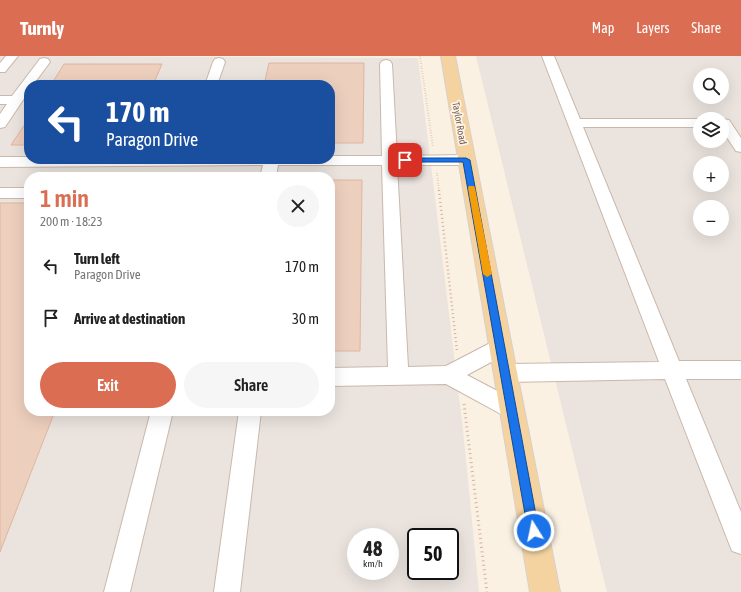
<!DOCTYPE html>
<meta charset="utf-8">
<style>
body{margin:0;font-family:"Asap Condensed",sans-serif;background:#f6f6f6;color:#222;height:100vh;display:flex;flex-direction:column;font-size:15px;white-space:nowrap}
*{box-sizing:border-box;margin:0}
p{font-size:13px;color:#767676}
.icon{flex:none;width:22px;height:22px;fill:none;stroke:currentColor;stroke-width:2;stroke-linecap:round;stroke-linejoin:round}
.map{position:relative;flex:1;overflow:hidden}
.details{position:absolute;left:24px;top:116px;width:311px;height:244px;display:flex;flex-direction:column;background:#fff;border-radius:16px;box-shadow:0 4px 16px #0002}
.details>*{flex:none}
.banner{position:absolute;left:24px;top:24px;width:311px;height:84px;border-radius:16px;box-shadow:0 4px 16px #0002;background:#1a4fa0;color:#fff;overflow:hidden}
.fabs{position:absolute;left:693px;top:12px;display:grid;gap:8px}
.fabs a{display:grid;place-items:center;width:36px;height:36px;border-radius:50%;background:#fff;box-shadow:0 4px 16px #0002;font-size:20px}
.speed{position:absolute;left:347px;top:472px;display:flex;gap:8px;font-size:20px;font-weight:700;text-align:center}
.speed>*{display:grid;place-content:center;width:52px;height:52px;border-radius:50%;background:#fff;box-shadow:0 4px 16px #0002;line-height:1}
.speed small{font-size:10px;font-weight:400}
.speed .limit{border:2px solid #111;border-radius:6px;background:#fff;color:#111}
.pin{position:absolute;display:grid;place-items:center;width:34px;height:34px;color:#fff;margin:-17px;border-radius:8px;box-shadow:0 2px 6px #0006}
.me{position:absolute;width:44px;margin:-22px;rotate:350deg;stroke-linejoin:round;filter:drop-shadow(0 0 3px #0008)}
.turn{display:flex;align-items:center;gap:14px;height:84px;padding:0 16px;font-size:18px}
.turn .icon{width:52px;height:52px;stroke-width:2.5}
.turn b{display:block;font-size:28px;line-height:34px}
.round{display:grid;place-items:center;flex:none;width:42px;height:42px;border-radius:21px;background:#f6f6f6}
.overview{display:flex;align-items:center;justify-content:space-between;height:68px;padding:0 16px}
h1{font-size:24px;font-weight:600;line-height:30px;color:#db6d52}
.primary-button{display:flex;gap:8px;margin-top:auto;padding:8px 16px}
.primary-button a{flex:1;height:46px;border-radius:24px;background:#db6d52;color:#fff;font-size:16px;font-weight:600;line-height:46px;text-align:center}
.primary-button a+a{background:#f6f6f6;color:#222}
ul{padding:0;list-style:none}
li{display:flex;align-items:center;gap:12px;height:52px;padding:0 16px}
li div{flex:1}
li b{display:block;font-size:15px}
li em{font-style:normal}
header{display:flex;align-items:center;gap:24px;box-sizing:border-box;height:56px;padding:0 20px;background:#db6d52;color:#fff}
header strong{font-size:19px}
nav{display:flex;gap:22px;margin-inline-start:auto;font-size:14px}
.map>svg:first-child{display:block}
.industrial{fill:#eae3de;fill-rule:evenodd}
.building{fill:#edcfbd;stroke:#dfb69f}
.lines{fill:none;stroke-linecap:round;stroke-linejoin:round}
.minor-casing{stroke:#cab8ab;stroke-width:2}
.major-casing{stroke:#d7d0cd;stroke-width:2}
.path-far2{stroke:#d2b3a1;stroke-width:2;stroke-dasharray:0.5 2;stroke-linecap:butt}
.path-far1{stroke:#d2b3a1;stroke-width:2.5;stroke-dasharray:1 3;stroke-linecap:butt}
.path{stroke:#d2b3a1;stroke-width:3;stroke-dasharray:1 3.5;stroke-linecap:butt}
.minor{fill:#fff;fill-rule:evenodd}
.major{fill:#f4d3a1;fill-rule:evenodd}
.route{fill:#1a73e8;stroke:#114b97}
.slow{fill:#f59e0b}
.labels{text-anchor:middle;stroke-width:3.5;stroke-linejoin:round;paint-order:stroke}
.street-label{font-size:10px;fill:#70584b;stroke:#fdf5e9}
</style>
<header>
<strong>Turnly</strong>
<nav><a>Map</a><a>Layers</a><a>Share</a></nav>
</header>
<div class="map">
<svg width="741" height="536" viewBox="0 0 741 536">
<rect width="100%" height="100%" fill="#faf1e3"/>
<!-- industrial -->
<g class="industrial">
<path d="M0 0 418 2 463 374 479 536H0ZM29 29H330V103H29ZM29 121H330V355H29ZM356 481H390V515H356ZM416 481H450V515H416Z"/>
<path d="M476 0H741V536H607ZM700 19H722V41H700ZM700 63H722V85H700ZM700 107H722V129H700ZM700 151H722V173H700Z"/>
</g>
<!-- building -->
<g class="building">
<path d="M269 7H364L363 87H330V29H264Z"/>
<path d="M64 8H162L153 29H51Z"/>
<path d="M29 62V89H11Z"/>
<path d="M330 124H362L360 295H330Z"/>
<path d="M0 147H29V355H55L0 496Z"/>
</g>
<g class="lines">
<defs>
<g id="minor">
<path d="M6 0H18L5 16H0V7Z"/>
<path d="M542 0H554L580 63H700V71H583L679 305H741V323H686L741 456V498L732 495 665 323 505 326 498 323 495 317 498 311 505 308 659 306Z"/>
<path d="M44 2 48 3 50 6 33 29H29V35L5 71 0 72V58L7 48H0V40H12L40 3Z"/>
<path d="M219 2 223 3 225 6 217 29H205L213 6 215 3Z"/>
<path d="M386 4 390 5 392 8 397 100 466 99 471 101 473 104 471 107 466 109H397L408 311 446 310 494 285 501 283 508 285 511 291 508 297 467 319 520 347 523 354 520 361 512 364 446 328 330 330V312L388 311 382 109H278L276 121H260L263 109 0 111V101H29V103H330V100H382L380 8 382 5Z"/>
<path d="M722 63 729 64 741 82V96L736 95 722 74Z"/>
<rect x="0" y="132" width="29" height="10"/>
<path d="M151 355H173L130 536H104Z"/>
<path d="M239 355H261L240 536H214Z"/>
</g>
<path id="major" d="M441 0H455L560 536H530Z"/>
</defs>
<!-- minor casing -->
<use href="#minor" class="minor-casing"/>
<!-- major casing -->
<use href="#major" class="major-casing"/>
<!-- path-far2 -->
<g class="path-far2">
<path d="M420 0 433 91"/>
<path d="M437 117 439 135"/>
</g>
<!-- path-far1 -->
<path class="path-far1" d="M439 134 457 295"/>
<!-- path -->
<path class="path" d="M464 348 487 536"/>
<!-- minor -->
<use href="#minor" class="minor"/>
<!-- major -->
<use href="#major" class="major"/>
</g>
<!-- route -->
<path class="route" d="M405 102H466L470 104 539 475 538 479 534 481 529 479 528 475 463 106H403V103Z"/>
<!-- slow -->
<path class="slow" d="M469 130H474L475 132 492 218 487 221 483 218 468 132Z"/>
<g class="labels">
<!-- street labels -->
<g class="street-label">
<text transform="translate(460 67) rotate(80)" y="4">Taylor Road</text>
</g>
</g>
</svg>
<div class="fabs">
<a><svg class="icon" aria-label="search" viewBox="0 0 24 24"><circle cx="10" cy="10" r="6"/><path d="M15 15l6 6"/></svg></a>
<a><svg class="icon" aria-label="layers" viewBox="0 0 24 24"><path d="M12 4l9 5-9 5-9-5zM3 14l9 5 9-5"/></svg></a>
<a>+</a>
<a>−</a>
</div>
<div class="speed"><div>48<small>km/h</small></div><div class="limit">50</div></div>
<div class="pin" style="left:405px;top:104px;background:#d93025"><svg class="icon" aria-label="arrive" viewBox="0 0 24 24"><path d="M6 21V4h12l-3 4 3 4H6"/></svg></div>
<svg class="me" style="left:534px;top:475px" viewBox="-20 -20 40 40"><circle r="17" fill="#1a73e8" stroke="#fff" stroke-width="3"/><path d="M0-11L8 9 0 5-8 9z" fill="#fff"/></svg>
<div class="banner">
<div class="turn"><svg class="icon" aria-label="left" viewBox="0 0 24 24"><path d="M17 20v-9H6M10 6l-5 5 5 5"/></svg><div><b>170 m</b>Paragon Drive</div></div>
</div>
<section class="details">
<div class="overview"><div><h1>1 min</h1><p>200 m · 18:23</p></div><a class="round"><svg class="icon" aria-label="close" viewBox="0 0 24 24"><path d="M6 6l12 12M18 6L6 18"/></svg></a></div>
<ul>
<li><svg class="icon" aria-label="left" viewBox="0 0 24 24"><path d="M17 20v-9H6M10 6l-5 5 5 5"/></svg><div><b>Turn left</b><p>Paragon Drive</p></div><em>170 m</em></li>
<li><svg class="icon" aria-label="arrive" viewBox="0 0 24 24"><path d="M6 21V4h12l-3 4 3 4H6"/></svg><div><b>Arrive at destination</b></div><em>30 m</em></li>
</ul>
<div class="primary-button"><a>Exit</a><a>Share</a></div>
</section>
</div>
